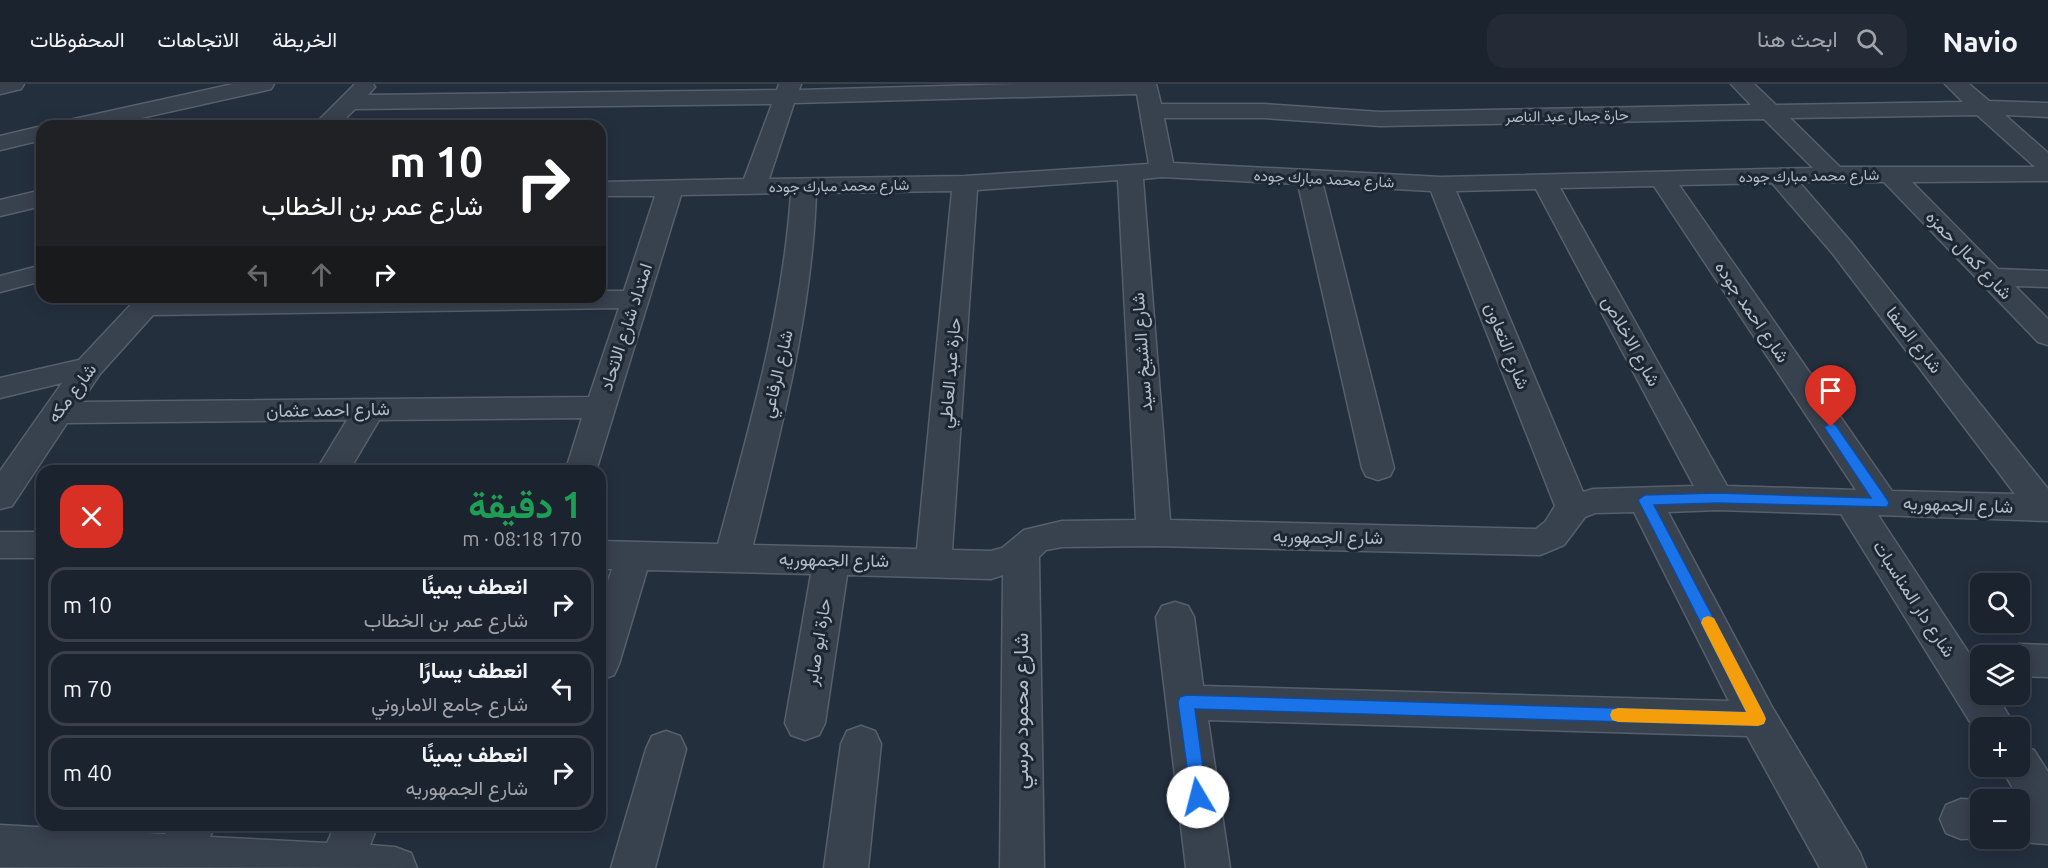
<!DOCTYPE html>
<html lang="ar">
<meta charset="utf-8">
<style>
body{margin:0;font-family:Ubuntu,Vazirmatn,sans-serif;background:#242b36;color:#f1f3f6;direction:rtl;height:100vh;display:flex;flex-direction:column;font-size:22px;white-space:nowrap}
*{box-sizing:border-box;margin:0}
p{font-size:20px;color:#a0a4aa}
.icon{flex:none;width:33px;height:33px;fill:none;stroke:currentColor;stroke-width:2;stroke-linecap:round;stroke-linejoin:round}
.map{position:relative;flex:1;overflow:hidden;direction:ltr}
.panel{position:absolute;left:36px;top:381px;width:570px;height:366px;display:flex;flex-direction:column;background:#1b232e;border-radius:18px;box-shadow:0 3px 15px #0003,0 0 0 2px #39404a;direction:rtl}
.panel>*{flex:none}
.hud{position:absolute;left:36px;top:36px;width:570px;height:183px;border-radius:18px;box-shadow:0 3px 15px #0003,0 0 0 2px #39404a;direction:rtl;background:#202124;color:#fff;overflow:hidden}
.buttons{position:absolute;left:1970px;top:489px;display:grid;gap:12px}
.buttons a{display:grid;place-items:center;width:60px;height:60px;border-radius:12px;background:#1b232e;box-shadow:0 3px 15px #0003,0 0 0 2px #39404a;font-size:30px}
.pin{position:absolute;display:grid;place-items:center;width:51px;height:51px;color:#fff;margin:-62px -26px;border-radius:50% 50% 50% 0;rotate:-45deg;box-shadow:0 0 6px #0007}
.pin .icon{rotate:45deg}
.me{position:absolute;width:66px;margin:-33px;rotate:352deg;stroke-linejoin:round;filter:drop-shadow(0 0 4px #0008)}
.turn{display:flex;align-items:center;gap:21px;height:126px;padding:0 24px;font-size:27px}
.turn .icon{width:78px;height:78px;stroke-width:2.5}
.turn b{display:block;font-size:42px;line-height:51px}
.lanes{display:flex;align-items:center;height:57px;padding:0 24px;background:#0003;justify-content:center;gap:30px;direction:ltr}
.lanes .off{opacity:.35}
.round{display:grid;place-items:center;flex:none;width:63px;height:63px;border-radius:18px;background:#242b36}
.headline{display:flex;align-items:center;justify-content:space-between;height:102px;padding:0 24px}
h1{font-size:36px;font-weight:700;line-height:45px;color:#1e9e55}
ul{padding:0;list-style:none}
li{display:flex;align-items:center;gap:18px;height:75px;margin:0 12px 9px;padding:0 12px;border:3px solid #39404a;border-radius:18px}
li div{flex:1}
li b{display:block;font-size:22px}
li em{font-style:normal}
header{display:flex;align-items:center;gap:36px;box-sizing:border-box;height:84px;padding:0 30px;background:#1b232e;border-bottom:2px solid #39404a}
header strong{font-size:28px}
nav{display:flex;gap:33px;margin-inline-start:auto;font-size:21px}
.search{width:420px;height:54px;background:#242b36;display:flex;align-items:center;gap:15px;box-sizing:border-box;padding:0 21px;border-radius:18px;color:#a0a4aa;font-size:22px}
.map>svg:first-child{display:block}
.lines{fill:none;stroke-linecap:round;stroke-linejoin:round}
.minor-casing{stroke:#565f6c;stroke-width:3}
.minor{fill:#38414e;fill-rule:evenodd}
.route{fill:#1a73e8;stroke:#114b97;stroke-width:1.5}
.slow{fill:#f59e0b}
.labels{text-anchor:middle;stroke-width:6;stroke-linejoin:round;paint-order:stroke}
.far-street-label{font-size:15px;fill:#b4bcc9;stroke:#1d2633}
.street-label{font-size:18px;fill:#b4bcc9;stroke:#1d2633}
.near-street-label{font-size:21px;fill:#b4bcc9;stroke:#1d2633}
</style>
<header>
<strong>Navio</strong>
<div class="search"><svg class="icon" aria-label="search" viewBox="0 0 24 24"><circle cx="10" cy="10" r="6"/><path d="M15 15l6 6"/></svg>ابحث هنا</div>
<nav><a>الخريطة</a><a>الاتجاهات</a><a>المحفوظات</a></nav>
</header>
<div class="map">
<svg width="2048" height="784" viewBox="0 0 2048 784">
<rect width="100%" height="100%" fill="#242f3e"/>
<g class="lines">
<defs>
<g id="minor">
<path d="M0 0H24L21 5 0 10Z"/>
<path d="M233 0H274L271 5 263 7 105 42H62L66 37 74 35Z"/>
<path d="M355 0H373L375 3 368 11 777 6 779 0H801L799 6 1017 0H1156L1161 20H1263L1380 28 1751 21 1731 0H1754L1776 21 1963 18 1945 0H1969L1989 17 2048 19V33L2005 31 2048 69V97L1912 98 1998 185 2048 187V203L2015 202 2048 235V261L2038 258 1884 98H1799L1851 158 2048 405V437L1878 431 1980 586V610H1996L2016 644H1980V654L1841 430 1717 426 1668 428 1772 623 1860 769 1866 784H1820L1747 652 1208 636 1230 784H1186L1156 533 1162 522 1175 518 1188 522 1194 533 1203 602 1729 617 1634 428 1595 429 1585 433 1564 461 1540 471 1154 462 1062 463 1046 466 1039 473 1044 784H1000L1003 491 991 495 847 491 825 639 819 651 805 656 791 651 785 639 811 490 647 486 619 580 614 591 600 596V522L612 485H600V457L718 460C749 344 783 230 791 109L681 111 596 387H570L567 382 582 334 379 336 349 387H316L347 336 67 339 12 422 0 425V387L62 299 0 314V294L79 276 138 213H600V207H624L655 112H600V98L744 95 772 20 355 25 338 42H313ZM1137 10 1149 80 965 92 769 95 794 19ZM1977 31 2035 83H1840L1790 34ZM1164 34H1263L1380 42 1764 35 1813 84 1441 93 1173 79ZM1162 93 1298 100 1362 384 1366 392 1378 396 1390 392 1394 384 1323 101 1431 107 1555 422 1545 438 1536 445 1170 436 1143 95ZM1118 96 1136 436 1062 437 1024 446 1002 464 991 467 952 466 977 106ZM1772 99 1833 170 2015 410 1892 407 1679 101ZM1654 102 1856 406 1727 402 1560 104ZM1536 105 1694 402 1593 405 1583 408 1456 107ZM952 107 917 465 753 461C781 344 812 230 816 109ZM619 224 589 313 81 318 100 290 153 231Z"/>
<path d="M42 42V56L0 66V52Z"/>
<path d="M42 106V122L0 132V116Z"/>
<path d="M42 181V197L0 208V192Z"/>
<rect x="0" y="448" width="42" height="26"/>
<path d="M2019 560 2048 561V593L2019 592V572H2002L2005 565Z"/>
<path d="M861 642 875 647 881 660 868 784H824L841 660 847 647Z"/>
<path d="M666 647 680 652 686 665 655 784H611L646 665 652 652Z"/>
<path d="M2019 661 2034 666 2048 688V760L2019 758 2010 754H2019L2021 718 2000 682H2019Z"/>
<path d="M1961 715 1980 716V754H1984L1961 755 1946 749 1940 735 1946 721Z"/>
<path d="M0 741 165 750 171 741H215L210 753 327 759 335 741H378L370 761 395 763 411 769 417 784 0 783Z"/>
</g>
</defs>
<!-- minor casing -->
<use href="#minor" class="minor-casing"/>
<!-- minor -->
<use href="#minor" class="minor"/>
</g>
<!-- route -->
<path class="route" d="M1831 339 1835 340 1887 415 1889 419 1887 423 1717 419 1654 421 1764 630 1766 635 1764 640 1758 642 1195 625 1207 713 1205 719 1198 721 1192 719 1178 618 1180 613 1186 611 1746 628 1638 416 1645 411 1717 409 1871 414 1824 343Z"/>
<!-- slow -->
<path class="slow" d="M1708 532 1714 534 1764 630 1766 635 1764 640 1758 642 1618 638 1612 636 1610 631 1612 626 1618 624 1746 628 1701 539 1703 534Z"/>
<g class="labels">
<!-- far-street labels -->
<g class="far-street-label">
<text transform="translate(1567 32) rotate(-1)" y="5">حارة جمال عبد الناصر</text>
<text transform="translate(1809 92) rotate(-1)" y="5">شارع محمد مبارك جوده</text>
<text transform="translate(1324 95) rotate(3)" y="5">شارع محمد مبارك جوده</text>
<text transform="translate(839 102) rotate(-1)" y="5">شارع محمد مبارك جوده</text>
</g>
<!-- street labels -->
<g class="street-label">
<text transform="translate(1969 171) rotate(46)" y="6">شارع كمال حمزه</text>
<text transform="translate(1752 228) rotate(56)" y="6">شارع احمد جوده</text>
<text transform="translate(626 243) rotate(-72)" y="6">امتداد شارع الاتحاد</text>
<text transform="translate(1914 256) rotate(52)" y="6">شارع الصفا</text>
<text transform="translate(1631 257) rotate(61)" y="6">شارع الاخلاص</text>
<text transform="translate(1507 262) rotate(68)" y="6">شارع التعاون</text>
<text transform="translate(1142 268) rotate(-94)" y="6">شارع الشيخ سيد</text>
<text transform="translate(950 289) rotate(-85)" y="6">حارة عبد العاطي</text>
<text transform="translate(777 290) rotate(-77)" y="6">شارع الرفاعي</text>
<text transform="translate(72 309) rotate(-53)" y="6">شارع مكه</text>
<text transform="translate(328 326) rotate(-1)" y="6">شارع احمد عثمان</text>
<text transform="translate(1958 421) rotate(2)" y="6">شارع الجمهوريه</text>
<text transform="translate(1328 453) rotate(1)" y="6">شارع الجمهوريه</text>
<text transform="translate(834 476) rotate(1)" y="6">شارع الجمهوريه</text>
<text transform="translate(1914 515) rotate(57)" y="6">شارع دار المناسبات</text>
<text transform="translate(818 558) rotate(-81)" y="6">حارة ابو صابر</text>
</g>
<!-- near-street labels -->
<g class="near-street-label">
<text transform="translate(1021 627) rotate(-90)" y="7">شارع محمود مرسي</text>
</g>
</g>
</svg>
<div class="buttons">
<a><svg class="icon" aria-label="search" viewBox="0 0 24 24"><circle cx="10" cy="10" r="6"/><path d="M15 15l6 6"/></svg></a>
<a><svg class="icon" aria-label="layers" viewBox="0 0 24 24"><path d="M12 4l9 5-9 5-9-5zM3 14l9 5 9-5"/></svg></a>
<a>+</a>
<a>−</a>
</div>
<div class="pin" style="left:1831px;top:343px;background:#d93025"><svg class="icon" aria-label="arrive" viewBox="0 0 24 24"><path d="M6 21V4h12l-3 4 3 4H6"/></svg></div>
<svg class="me" style="left:1198px;top:713px" viewBox="-20 -20 40 40"><circle r="19" fill="#fff"/><path d="M0-13L10 11 0 6-10 11z" fill="#1a73e8"/></svg>
<div class="hud">
<div class="turn"><svg class="icon" aria-label="right" viewBox="0 0 24 24"><path d="M7 20v-9h11M14 6l5 5-5 5"/></svg><div><b>10 m</b>شارع عمر بن الخطاب</div></div>
<div class="lanes"><svg class="icon off" aria-label="left" viewBox="0 0 24 24"><path d="M17 20v-9H6M10 6l-5 5 5 5"/></svg><svg class="icon off" aria-label="ahead" viewBox="0 0 24 24"><path d="M12 20V5M6 11l6-6 6 6"/></svg><svg class="icon" aria-label="right" viewBox="0 0 24 24"><path d="M7 20v-9h11M14 6l5 5-5 5"/></svg></div>
</div>
<section class="panel">
<div class="headline"><div><h1>1 دقيقة</h1><p>170 m · 08:18</p></div><a class="round" style="background:#d93025;color:#fff"><svg class="icon" aria-label="close" viewBox="0 0 24 24"><path d="M6 6l12 12M18 6L6 18"/></svg></a></div>
<ul>
<li><svg class="icon" aria-label="right" viewBox="0 0 24 24"><path d="M7 20v-9h11M14 6l5 5-5 5"/></svg><div><b>انعطف يمينًا</b><p>شارع عمر بن الخطاب</p></div><em>10 m</em></li>
<li><svg class="icon" aria-label="left" viewBox="0 0 24 24"><path d="M17 20v-9H6M10 6l-5 5 5 5"/></svg><div><b>انعطف يسارًا</b><p>شارع جامع الاماروني</p></div><em>70 m</em></li>
<li><svg class="icon" aria-label="right" viewBox="0 0 24 24"><path d="M7 20v-9h11M14 6l5 5-5 5"/></svg><div><b>انعطف يمينًا</b><p>شارع الجمهوريه</p></div><em>40 m</em></li>
</ul>
</section>
</div>
